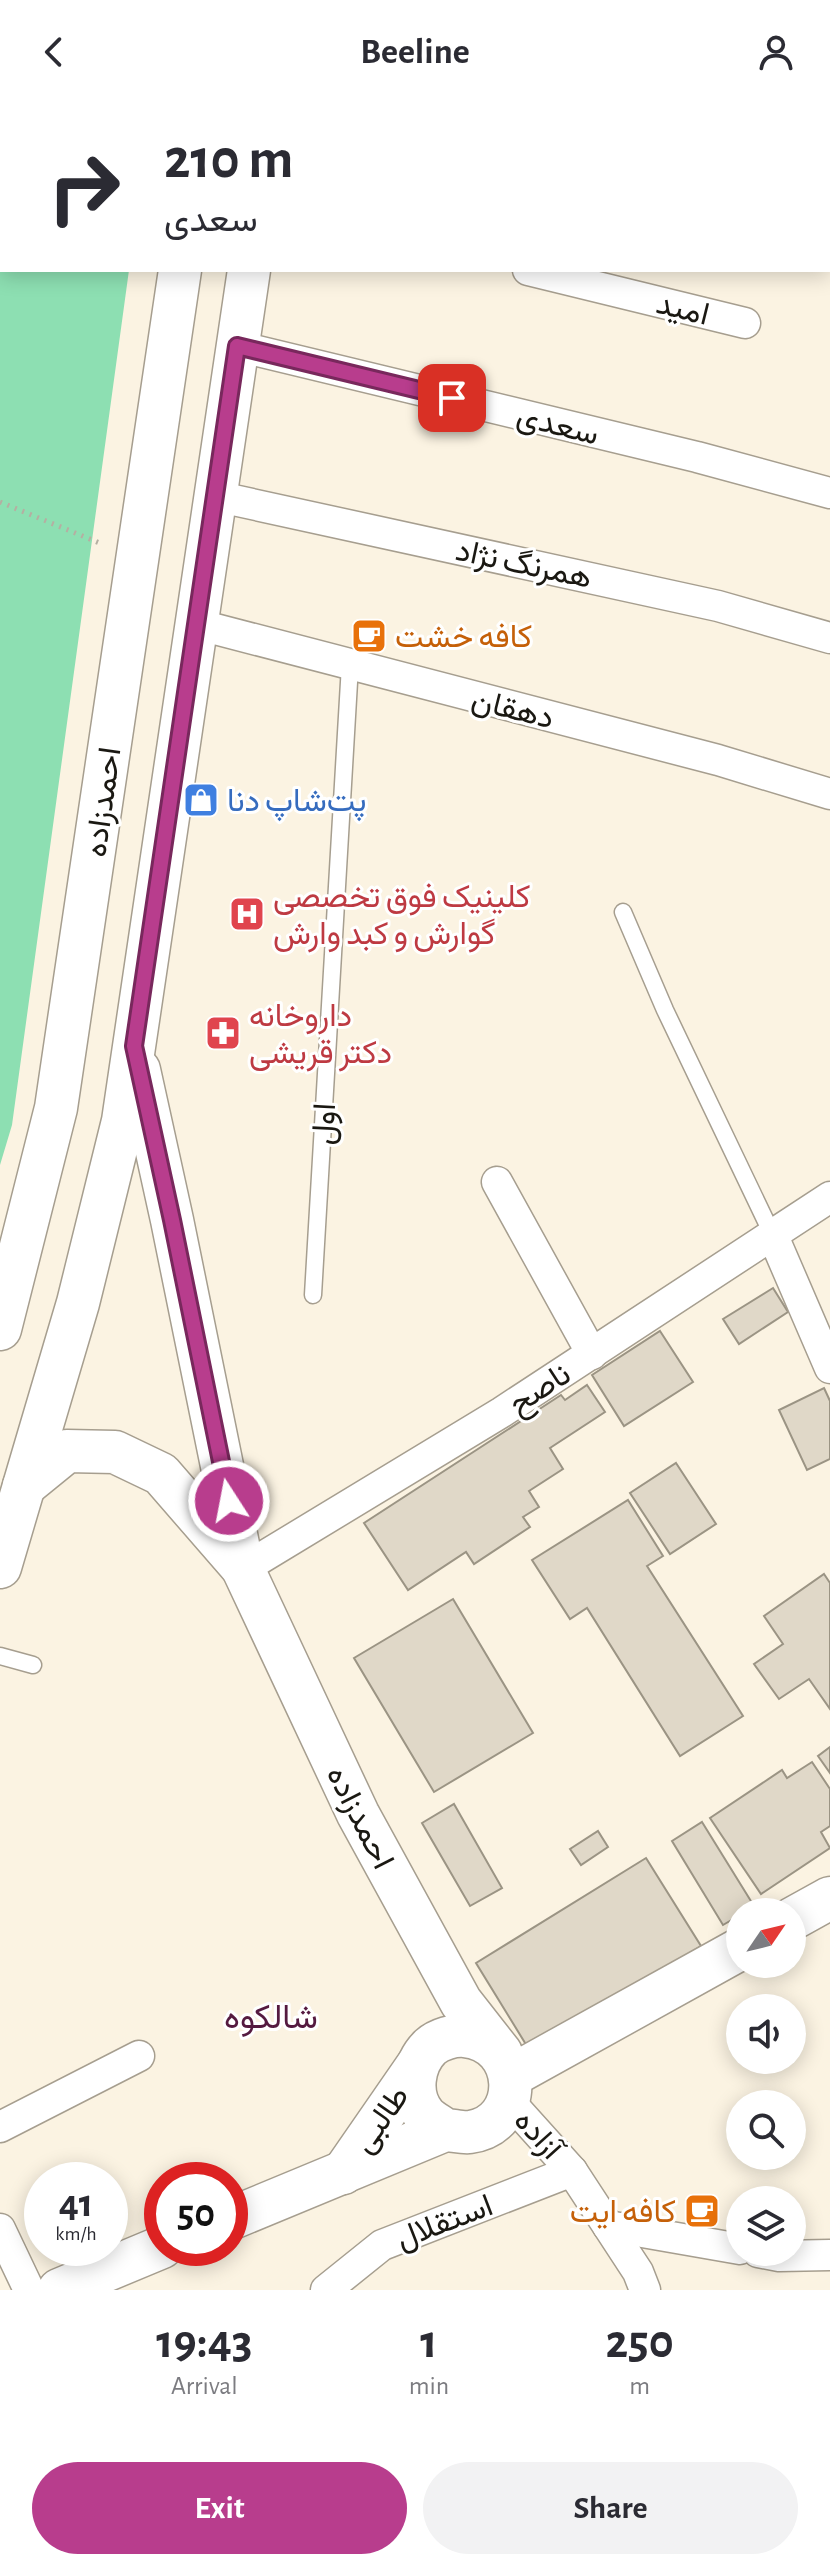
<!DOCTYPE html>
<meta charset="utf-8">
<style>
body{margin:0;font-family:"Alegreya Sans",Vazirmatn,sans-serif;background:#f2f2f3;color:#2b2b33;height:100vh;display:flex;flex-direction:column;font-size:30px;white-space:nowrap}
*{box-sizing:border-box;margin:0}
p{font-size:26px;color:#7c7c81}
.icon{flex:none;width:44px;height:44px;fill:none;stroke:currentColor;stroke-width:2;stroke-linecap:round;stroke-linejoin:round}
.map{position:relative;height:2186px;overflow:hidden}
.side{display:flex;flex-direction:column;background:#fff;flex:1}
.side>*{flex:none}
.top-card{position:absolute;left:0px;top:0px;width:830px;height:168px;box-shadow:0 4px 20px #0003;background:#fff;color:#2b2b33;overflow:hidden}
.needle{width:52px;rotate:55deg}
.controls{position:absolute;left:726px;top:1794px;display:grid;gap:16px}
.controls a{display:grid;place-items:center;width:80px;height:80px;border-radius:50%;background:#fff;box-shadow:0 4px 20px #0003;font-size:40px}
.speed{position:absolute;left:24px;top:2058px;display:flex;gap:16px;font-size:40px;font-weight:700;text-align:center}
.speed>*{display:grid;place-content:center;width:104px;height:104px;border-radius:50%;background:#fff;box-shadow:0 4px 20px #0003;line-height:1}
.speed small{font-size:20px;font-weight:400}
.speed .limit{border:12px solid #d22;background:#fff;color:#111}
.pin{position:absolute;display:grid;place-items:center;width:68px;height:68px;color:#fff;margin:-34px;border-radius:16px;box-shadow:0 4px 12px #0006}
.me{position:absolute;width:88px;margin:-44px;rotate:349deg;stroke-linejoin:round;filter:drop-shadow(0 0 6px #0008)}
.turn{display:flex;align-items:center;gap:28px;height:168px;padding:0 32px;font-size:36px}
.turn .icon{width:104px;height:104px;stroke-width:2.5}
.turn b{display:block;font-size:56px;line-height:68px}
.eta{display:flex;justify-content:space-evenly;align-items:center;height:136px;text-align:center}
.eta b{font-size:48px;font-weight:700;line-height:56px}
.action{display:flex;gap:16px;margin-top:auto;padding:16px 32px}
.action a{flex:1;height:92px;border-radius:48px;background:#b83d8d;color:#fff;font-size:32px;font-weight:700;line-height:92px;text-align:center}
.action a+a{background:#f2f2f3;color:#2b2b33}
header{display:flex;justify-content:space-between;align-items:center;height:104px;padding:0 32px;background:#fff;font-size:36px;font-weight:700}
.map>svg:first-child{display:block}
.park{fill:#8ddfb2}
.building{fill:#e0d8c8;stroke:#9b9484;stroke-width:2}
.lines{fill:none;stroke-linecap:round;stroke-linejoin:round}
.lane-casing{stroke:#a69e8f;stroke-width:19}
.street-casing{stroke:#a69e8f;stroke-width:33}
.secondary-casing{stroke:#a69e8f;stroke-width:45}
.path{stroke:#b5afa2;stroke-width:5;stroke-dasharray:2 6;stroke-linecap:butt}
.lane{stroke:#fff;stroke-width:16}
.street{stroke:#fff;stroke-width:30}
.secondary{stroke:#fff;stroke-width:42}
.route-casing{stroke:#78285c;stroke-width:20}
.route{stroke:#b83d8d;stroke-width:14}
.labels{text-anchor:middle;stroke-width:6;stroke-linejoin:round;paint-order:stroke}
.street-label{font-size:32px;fill:#1a1812;stroke:#fff}
.food-label{font-size:32px;fill:#c56008;stroke:#fff;text-anchor:start}
.shop-label{font-size:32px;fill:#366cbe;stroke:#fff;text-anchor:start}
.health-label{font-size:32px;fill:#be3a42;stroke:#fff;text-anchor:start}
.neighbourhood-label{font-size:34px;fill:#551a40;stroke:#fff}
</style>
<header><svg class="icon" aria-label="back" viewBox="0 0 24 24"><path d="M15 5l-7 7 7 7"/></svg>Beeline<svg class="icon" aria-label="person" viewBox="0 0 24 24"><circle cx="12" cy="8" r="4"/><path d="M4 21q1-7 8-7t8 7"/></svg></header>
<div class="map">
<svg width="830" height="2186" viewBox="0 0 830 2186">
<rect width="100%" height="100%" fill="#fbf3e2"/>
<!-- park -->
<path class="park" d="M0 0H151L2 2V166H129L12 1021 0 1061Z"/>
<!-- building -->
<g class="building">
<path d="M773 1184 788 1208 739 1240 723 1215Z"/>
<path d="M660 1227 693 1278 624 1322 592 1271Z"/>
<path d="M587 1281 605 1308 550 1344 563 1365 529 1387 539 1403 523 1413 530 1423 474 1460 466 1448 408 1486 364 1419 561 1291 565 1296Z"/>
<path d="M824 1284 830 1297V1355L807 1366 779 1306Z"/>
<path d="M676 1359 716 1420 670 1450 630 1389Z"/>
<path d="M628 1396 663 1452 647 1462 743 1612 680 1652 587 1504 570 1515 532 1456Z"/>
<path d="M824 1470 830 1479V1605L809 1575 779 1595 754 1560 783 1540 764 1512Z"/>
<path d="M453 1495 533 1629 434 1688 354 1554Z"/>
<path d="M830 1643V1669L818 1652Z"/>
<path d="M812 1658 830 1685V1722L821 1728 830 1744 761 1790 710 1714 782 1666 787 1674Z"/>
<path d="M454 1700 502 1784 470 1802 422 1719Z"/>
<path d="M702 1718 754 1802 740 1808V1811L723 1821 672 1737Z"/>
<path d="M598 1727 608 1743 581 1761 570 1745Z"/>
<path d="M646 1754 701 1842 530 1947 476 1859Z"/>
</g>
<g class="lines">
<defs>
<g id="lane">
<path d="M623 808 665 906 773 1132"/>
<path d="M313 1191 350 561"/>
<path d="M0 1552 33 1561"/>
</g>
<g id="street">
<path d="M546 2 547 0"/>
<path d="M528 166 745 219"/>
<path d="M237 242 697 353 830 389"/>
<path d="M215 392 718 502 830 534"/>
<path d="M196 520 718 656 830 690"/>
<path d="M497 1078 592 1250"/>
<path d="M773 1132 830 1264"/>
<path d="M243 1465 502 1308 830 1093"/>
<path d="M509 1997 572 2067 638 2168 645 2186"/>
<path d="M0 2023 139 1952"/>
<path d="M608 2122 740 2145"/>
<path d="M0 2125 29 2186"/>
<path d="M758 2148 779 2152 830 2151"/>
<path d="M326 2186 382 2141 572 2067"/>
</g>
<g id="secondary">
<path d="M205 2V0"/>
<path d="M273 2V0"/>
<path d="M139 966 172 1116 243 1465 358 1710 461 1898 501 1949"/>
<path d="M0 1225 56 1004 180 166"/>
<path d="M24 1382 67 1347 115 1348 161 1370 240 1461"/>
<path d="M0 1463 78 1199 123 1017 249 166"/>
<path d="M792 1815 830 1794"/>
<path d="M511 1972 740 1845"/>
<path d="M343 2069 417 1962"/>
<path d="M230 2115 445 2026C452 2026 462 2029 470 2028 526 2020 523 1938 465 1932 454 1931 439 1935 430 1943 413 1960 408 1991 425 2011 430 2017 439 2021 445 2026"/>
<path d="M59 2186 162 2143"/>
</g>
</defs>
<!-- lane casing -->
<use href="#lane" class="lane-casing"/>
<!-- street casing -->
<use href="#street" class="street-casing"/>
<!-- secondary casing -->
<use href="#secondary" class="secondary-casing"/>
<!-- path -->
<g class="path">
<path d="M0 5 2 0"/>
<path d="M0 398 102 440"/>
</g>
<!-- lane -->
<use href="#lane" class="lane"/>
<!-- street -->
<use href="#street" class="street"/>
<!-- secondary -->
<use href="#secondary" class="secondary"/>
</g>
<g class="lines">
<defs>
<path id="route" d="M229 1397 172 1116 134 942 237 242 452 294"/>
</defs>
<!-- route casing -->
<use href="#route" class="route-casing"/>
<!-- route -->
<use href="#route" class="route"/>
</g>
<!-- icons -->
<defs>
<symbol id="cafe-square" viewBox="-11 -11 22 22"><rect x="-9" y="-9" width="18" height="18" rx="4" fill="#e8710a" stroke="#fff"/><path d="M-5.5-4.5H6V0H3Q3 3.5 0 3.5H-2.5Q-5.5 3.5-5.5 0ZM3-3.2v2h1.7v-2ZM-6 4.5H4V6H-6Z" fill="#fff"/></symbol>
<symbol id="shop-square" viewBox="-11 -11 22 22"><rect x="-9" y="-9" width="18" height="18" rx="4" fill="#3f7fe0" stroke="#fff"/><path d="M-5-2.5h2.3a2.7 3.5 0 0 1 5.4 0H5L5.5 6h-11ZM-1.5-2.5h3a1.5 2.3 0 0 0-3 0Z" fill="#fff"/></symbol>
<symbol id="hospital-square" viewBox="-11 -11 22 22"><rect x="-9" y="-9" width="18" height="18" rx="4" fill="#e0444e" stroke="#fff"/><path d="M-5-5h3v3.5h4V-5h3V5h-3V1.5h-4V5h-3Z" fill="#fff"/></symbol>
<symbol id="pharmacy-square" viewBox="-11 -11 22 22"><rect x="-9" y="-9" width="18" height="18" rx="4" fill="#e0444e" stroke="#fff"/><path d="M-2-6h4v4h4v4h-4v4h-4v-4h-4v-4h4Z" fill="#fff"/></symbol>
</defs>
<g fill-rule="evenodd">
<use href="#cafe-square" x="349" y="512" width="40" height="40"/>
<use href="#shop-square" x="181" y="676" width="40" height="40"/>
<use href="#hospital-square" x="227" y="790" width="40" height="40"/>
<use href="#pharmacy-square" x="203" y="909" width="40" height="40"/>
<use href="#cafe-square" x="682" y="2087" width="40" height="40"/>
</g>
<g class="labels">
<!-- street labels -->
<g class="street-label">
<text transform="translate(683 204) rotate(14)" y="11">امید</text>
<text transform="translate(558 320) rotate(14)" y="11">سعدی</text>
<text transform="translate(524 459) rotate(12)" y="11">همرنگ نژاد</text>
<text transform="translate(513 604) rotate(14)" y="11">دهقان</text>
<text transform="translate(102 698) rotate(-82)" y="11">احمدزاده</text>
<text transform="translate(323 1020) rotate(-87)" y="11">اول</text>
<text transform="translate(539 1284) rotate(-33)" y="11">ناصح</text>
<text transform="translate(361 1713) rotate(63)" y="11">احمدزاده</text>
<text transform="translate(380 2015) rotate(-55)" y="11">طالبی</text>
<text transform="translate(539 2030) rotate(48)" y="11">آزاده</text>
<text transform="translate(444 2117) rotate(-21)" y="11">استقلال</text>
</g>
<!-- food labels -->
<g class="food-label">
<text x="395" y="543">کافه خشت</text>
<text x="676" y="2118" text-anchor="end">کافه ایت</text>
</g>
<!-- shop labels -->
<g class="shop-label">
<text x="227" y="707">پت‌شاپ دنا</text>
</g>
<!-- health labels -->
<g class="health-label">
<text x="273" y="803">کلینیک فوق تخصصی<tspan x="273" dy="37">گوارش و کبد وارش</tspan></text>
<text x="249" y="922">داروخانه<tspan x="249" dy="37">دکتر قریشی</tspan></text>
</g>
<!-- neighbourhood labels -->
<g class="neighbourhood-label">
<text x="271" y="1924">شالکوه</text>
</g>
</g>
</svg>
<div class="controls">
<a><svg class="needle" viewBox="-14 -14 28 28"><path d="M0-13l5 13h-10z" fill="#e53935"/><path d="M0 13l5-13h-10z" fill="#7c7c81"/></svg></a>
<a><svg class="icon" aria-label="sound" viewBox="0 0 24 24"><path d="M4 9h4l5-4v14l-5-4H4zM17 9q2 3 0 6"/></svg></a>
<a><svg class="icon" aria-label="search" viewBox="0 0 24 24"><circle cx="10" cy="10" r="6"/><path d="M15 15l6 6"/></svg></a>
<a><svg class="icon" aria-label="layers" viewBox="0 0 24 24"><path d="M12 4l9 5-9 5-9-5zM3 14l9 5 9-5"/></svg></a>
</div>
<div class="speed"><div>41<small>km/h</small></div><div class="limit">50</div></div>
<div class="pin" style="left:452px;top:294px;background:#d93025"><svg class="icon" aria-label="arrive" viewBox="0 0 24 24"><path d="M6 21V4h12l-3 4 3 4H6"/></svg></div>
<svg class="me" style="left:229px;top:1397px" viewBox="-20 -20 40 40"><circle r="17" fill="#b83d8d" stroke="#fff" stroke-width="3"/><path d="M0-11L8 9 0 5-8 9z" fill="#fff"/></svg>
<div class="top-card">
<div class="turn"><svg class="icon" aria-label="right" viewBox="0 0 24 24"><path d="M7 20v-9h11M14 6l5 5-5 5"/></svg><div><b>210 m</b>سعدی</div></div>
</div>
</div>
<section class="side">
<div class="eta">
<div><b>19:43</b><p>Arrival</p></div>
<div><b>1</b><p>min</p></div>
<div><b>250</b><p>m</p></div>
</div>
<div class="action"><a>Exit</a><a>Share</a></div>
</section>
